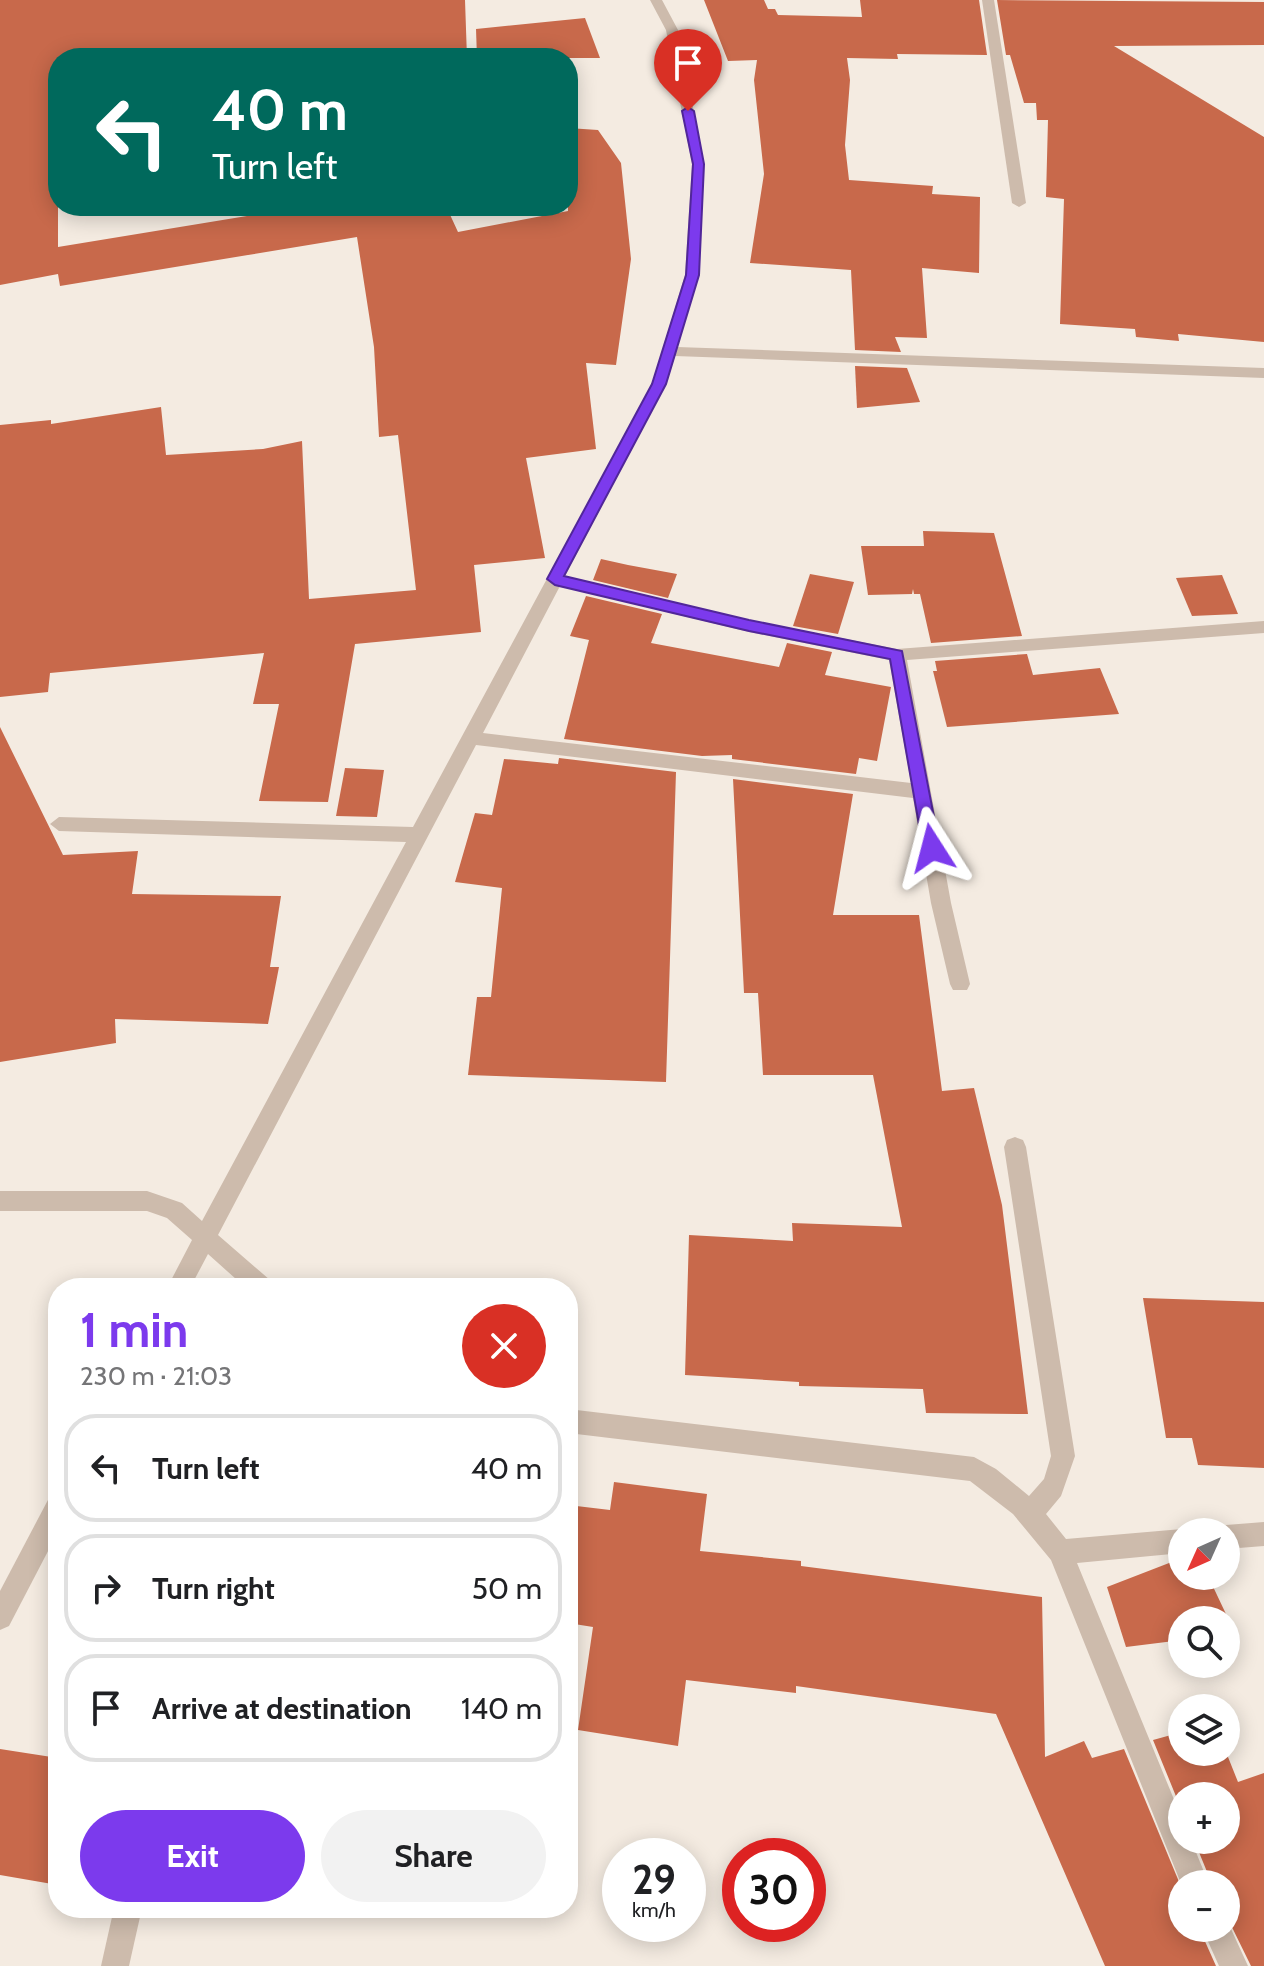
<!DOCTYPE html>
<meta charset="utf-8">
<style>
body{margin:0;font-family:Cabin,sans-serif;background:#f2f2f2;color:#202124;height:100vh;display:flex;flex-direction:column;font-size:30px;white-space:nowrap}
*{box-sizing:border-box;margin:0}
p{font-size:26px;color:#757577}
.icon{flex:none;width:44px;height:44px;fill:none;stroke:currentColor;stroke-width:2;stroke-linecap:round;stroke-linejoin:round}
.map{position:relative;flex:1;overflow:hidden}
.details{position:absolute;left:48px;top:1278px;width:530px;height:640px;display:flex;flex-direction:column;background:#fff;border-radius:32px;box-shadow:0 4px 20px #0003}
.details>*{flex:none}
.banner{position:absolute;left:48px;top:48px;width:530px;height:168px;border-radius:32px;box-shadow:0 4px 20px #0003;background:#00695c;color:#fff;overflow:hidden}
.needle{width:52px;rotate:225deg}
.fabs{position:absolute;left:1168px;top:1518px;display:grid;gap:16px}
.fabs a{display:grid;place-items:center;width:72px;height:72px;border-radius:50%;background:#fff;box-shadow:0 4px 20px #0003;font-size:40px}
.speed{position:absolute;left:602px;top:1838px;display:flex;gap:16px;font-size:40px;font-weight:700;text-align:center}
.speed>*{display:grid;place-content:center;width:104px;height:104px;border-radius:50%;background:#fff;box-shadow:0 4px 20px #0003;line-height:1}
.speed small{font-size:20px;font-weight:400}
.speed .limit{border:12px solid #d22;background:#fff;color:#111}
.pin{position:absolute;display:grid;place-items:center;width:68px;height:68px;color:#fff;margin:-82px -34px;border-radius:50% 50% 50% 0;rotate:-45deg;box-shadow:0 0 8px #0007}
.pin .icon{rotate:45deg}
.me{position:absolute;width:88px;margin:-44px;rotate:351deg;stroke-linejoin:round;filter:drop-shadow(0 0 6px #0008)}
.turn{display:flex;align-items:center;gap:28px;height:168px;padding:0 32px;font-size:36px}
.turn .icon{width:104px;height:104px;stroke-width:2.5}
.turn b{display:block;font-size:56px;line-height:68px}
.round{display:grid;place-items:center;flex:none;width:84px;height:84px;border-radius:42px;background:#f2f2f2}
.summary{display:flex;align-items:center;justify-content:space-between;height:136px;padding:0 32px}
h1{font-size:48px;font-weight:700;line-height:60px;color:#7c3aed}
.primary-button{display:flex;gap:16px;margin-top:auto;padding:16px 32px}
.primary-button a{flex:1;height:92px;border-radius:48px;background:#7c3aed;color:#fff;font-size:32px;font-weight:700;line-height:92px;text-align:center}
.primary-button a+a{background:#f2f2f2;color:#202124}
ul{padding:0;list-style:none}
li{display:flex;align-items:center;gap:24px;height:108px;margin:0 16px 12px;padding:0 16px;border:4px solid #e0e0e0;border-radius:32px}
li div{flex:1}
li b{display:block;font-size:30px}
li em{font-style:normal}
.map>svg:first-child{display:block}
.building{fill:#c8694b}
.lines{fill:none;stroke-linecap:round;stroke-linejoin:round}
.minor{fill:#cdbbac;fill-rule:evenodd}
.route{fill:#7c3aed;stroke:#51269a;stroke-width:2}
</style>
<div class="map">
<svg width="1264" height="1966" viewBox="0 0 1264 1966">
<rect width="100%" height="100%" fill="#f4ebe1"/>
<!-- building -->
<g class="building">
<path d="M0 0H465L467 58H58V247L277 211 275 206H446L458 232 568 211V128L598 130 621 163 631 259 616 365 586 363 596 449 526 458 545 558 474 565 481 632 355 644 328 802 259 801 279 704H253L264 653 50 673 48 692 0 697V425L51 420V424L161 407 166 455 263 449 302 441 309 599 416 590 398 435 379 437 374 347 357 237 60 286 58 274 0 285Z"/>
<path d="M704 0H764L768 9H775L778 15 862 17 860 0H979L987 55 897 54 898 59 847 58 850 80 845 145 849 180 933 186 932 194 980 197 979 273 922 268 927 338 895 337 901 352 855 350 851 270 750 263 764 174 754 80 757 60 728 61Z"/>
<path d="M997 0 1264 2V45L1114 46 1264 137V342L1178 334 1179 341 1136 337 1135 329 1060 324 1064 199 1046 197 1048 120H1037L1036 103H1024L1010 55H1006Z"/>
<path d="M585 18 600 58H477L476 29Z"/>
<path d="M855 366 907 368 920 402 857 408Z"/>
<path d="M923 531 994 533 1022 636 931 643 920 594H914L913 589 912 594 868 595 861 546H924Z"/>
<path d="M601 559 628 565 677 574 668 598 593 580Z"/>
<path d="M810 574 854 582 838 634 793 626Z"/>
<path d="M1222 575 1238 614 1192 616 1176 578Z"/>
<path d="M586 596 662 614 651 643 779 667 787 643 832 652 825 675 891 687 877 761 859 758 856 774 732 759V755L702 756 564 739 589 640 570 636Z"/>
<path d="M1027 654 1033 675 1100 668 1119 714 947 727 933 671H937L935 661Z"/>
<path d="M0 727 63 855 138 851 132 894 281 896 270 967H279L268 1024 115 1019 116 1043 0 1062Z"/>
<path d="M559 758 676 772 666 1082 468 1075 477 997H491L502 888 455 882 475 813 492 815 504 759 558 764Z"/>
<path d="M345 768 384 770 377 817 336 816Z"/>
<path d="M733 779 853 794 833 915H919L942 1091 974 1088 1002 1205 1028 1414 926 1413 923 1389 799 1386V1382L685 1375 689 1235 793 1241 792 1223 902 1227 873 1075H763L758 993H744Z"/>
<path d="M1143 1298 1264 1302V1468L1198 1465 1192 1438H1166Z"/>
<path d="M614 1482 707 1494 700 1551 801 1561V1566L1042 1597 1045 1757 1084 1741 1092 1758 1124 1749 1182 1889V1928H1199L1216 1966H1105L996 1714 796 1686V1693L686 1680 678 1746 578 1730 593 1627 568 1623V1505L610 1510Z"/>
<path d="M1182 1558V1576H1208L1234 1631 1226 1632V1620H1182V1640L1126 1647 1107 1587Z"/>
<path d="M1182 1732V1752H1226L1238 1782 1264 1773V1966H1251L1226 1915V1884H1212L1194 1840H1226V1796H1182V1811L1153 1740Z"/>
<path d="M0 1749 58 1758V1885L0 1875Z"/>
</g>
<g class="lines">
<!-- minor -->
<g class="minor">
<path d="M650 0H662L678 30 704 164 699 275 677 347 1264 368V378L675 356 666 384 565 576 749 620 897 649 1264 621V633L907 660 951 903 970 984 967 990H953L950 984 931 903 913 798 476 745 218 1235 270 1280 273 1288H246L208 1254 190 1288H167L192 1240 167 1218 147 1211H0V1191H147L182 1203 202 1221 406 842 59 831 50 824 59 817 413 827 652 384 685 275 692 164 666 30ZM560 586 749 632 889 660 911 783 483 733Z"/>
<path d="M982 0H994L1026 203 1019 207 1012 203Z"/>
<path d="M1015 1137 1023 1140 1026 1147 1075 1456 1061 1496 1046 1514 1066 1539 1182 1529 1190 1532H1182V1553L1077 1563 1182 1819V1840H1191L1209 1884 1182 1886 1051 1560 1013 1514 970 1481 568 1433V1409L974 1457 996 1469 1029 1496 1044 1479 1051 1456 1004 1147 1007 1140Z"/>
<path d="M58 1495V1532L9 1626 0 1630V1591L49 1498Z"/>
<path d="M1264 1522V1546L1226 1549V1532H1216L1226 1525Z"/>
<path d="M114 1908H142L129 1966H101Z"/>
<path d="M1226 1918 1248 1966H1219L1202 1928H1226Z"/>
</g>
</g>
<!-- route -->
<path class="route" d="M688 107 694 111 704 164 699 275 666 384 564 576 749 620 902 651 940 848 938 852 932 854 923 848 890 659 749 631 555 585 547 579 652 384 686 275 693 164 682 111Z"/>
</svg>
<div class="fabs">
<a><svg class="needle" viewBox="-14 -14 28 28"><path d="M0-13l5 13h-10z" fill="#e53935"/><path d="M0 13l5-13h-10z" fill="#757577"/></svg></a>
<a><svg class="icon" aria-label="search" viewBox="0 0 24 24"><circle cx="10" cy="10" r="6"/><path d="M15 15l6 6"/></svg></a>
<a><svg class="icon" aria-label="layers" viewBox="0 0 24 24"><path d="M12 4l9 5-9 5-9-5zM3 14l9 5 9-5"/></svg></a>
<a>+</a>
<a>−</a>
</div>
<div class="speed"><div>29<small>km/h</small></div><div class="limit">30</div></div>
<div class="pin" style="left:688px;top:111px;background:#d93025"><svg class="icon" aria-label="arrive" viewBox="0 0 24 24"><path d="M6 21V4h12l-3 4 3 4H6"/></svg></div>
<svg class="me" style="left:932px;top:848px" viewBox="-20 -20 40 40"><path d="M0-17L14 15 0 8-14 15z" fill="#7c3aed" stroke="#fff" stroke-width="4"/></svg>
<div class="banner">
<div class="turn"><svg class="icon" aria-label="left" viewBox="0 0 24 24"><path d="M17 20v-9H6M10 6l-5 5 5 5"/></svg><div><b>40 m</b>Turn left</div></div>
</div>
<section class="details">
<div class="summary"><div><h1>1 min</h1><p>230 m · 21:03</p></div><a class="round" style="background:#d93025;color:#fff"><svg class="icon" aria-label="close" viewBox="0 0 24 24"><path d="M6 6l12 12M18 6L6 18"/></svg></a></div>
<ul>
<li><svg class="icon" aria-label="left" viewBox="0 0 24 24"><path d="M17 20v-9H6M10 6l-5 5 5 5"/></svg><div><b>Turn left</b></div><em>40 m</em></li>
<li><svg class="icon" aria-label="right" viewBox="0 0 24 24"><path d="M7 20v-9h11M14 6l5 5-5 5"/></svg><div><b>Turn right</b></div><em>50 m</em></li>
<li><svg class="icon" aria-label="arrive" viewBox="0 0 24 24"><path d="M6 21V4h12l-3 4 3 4H6"/></svg><div><b>Arrive at destination</b></div><em>140 m</em></li>
</ul>
<div class="primary-button"><a>Exit</a><a>Share</a></div>
</section>
</div>
